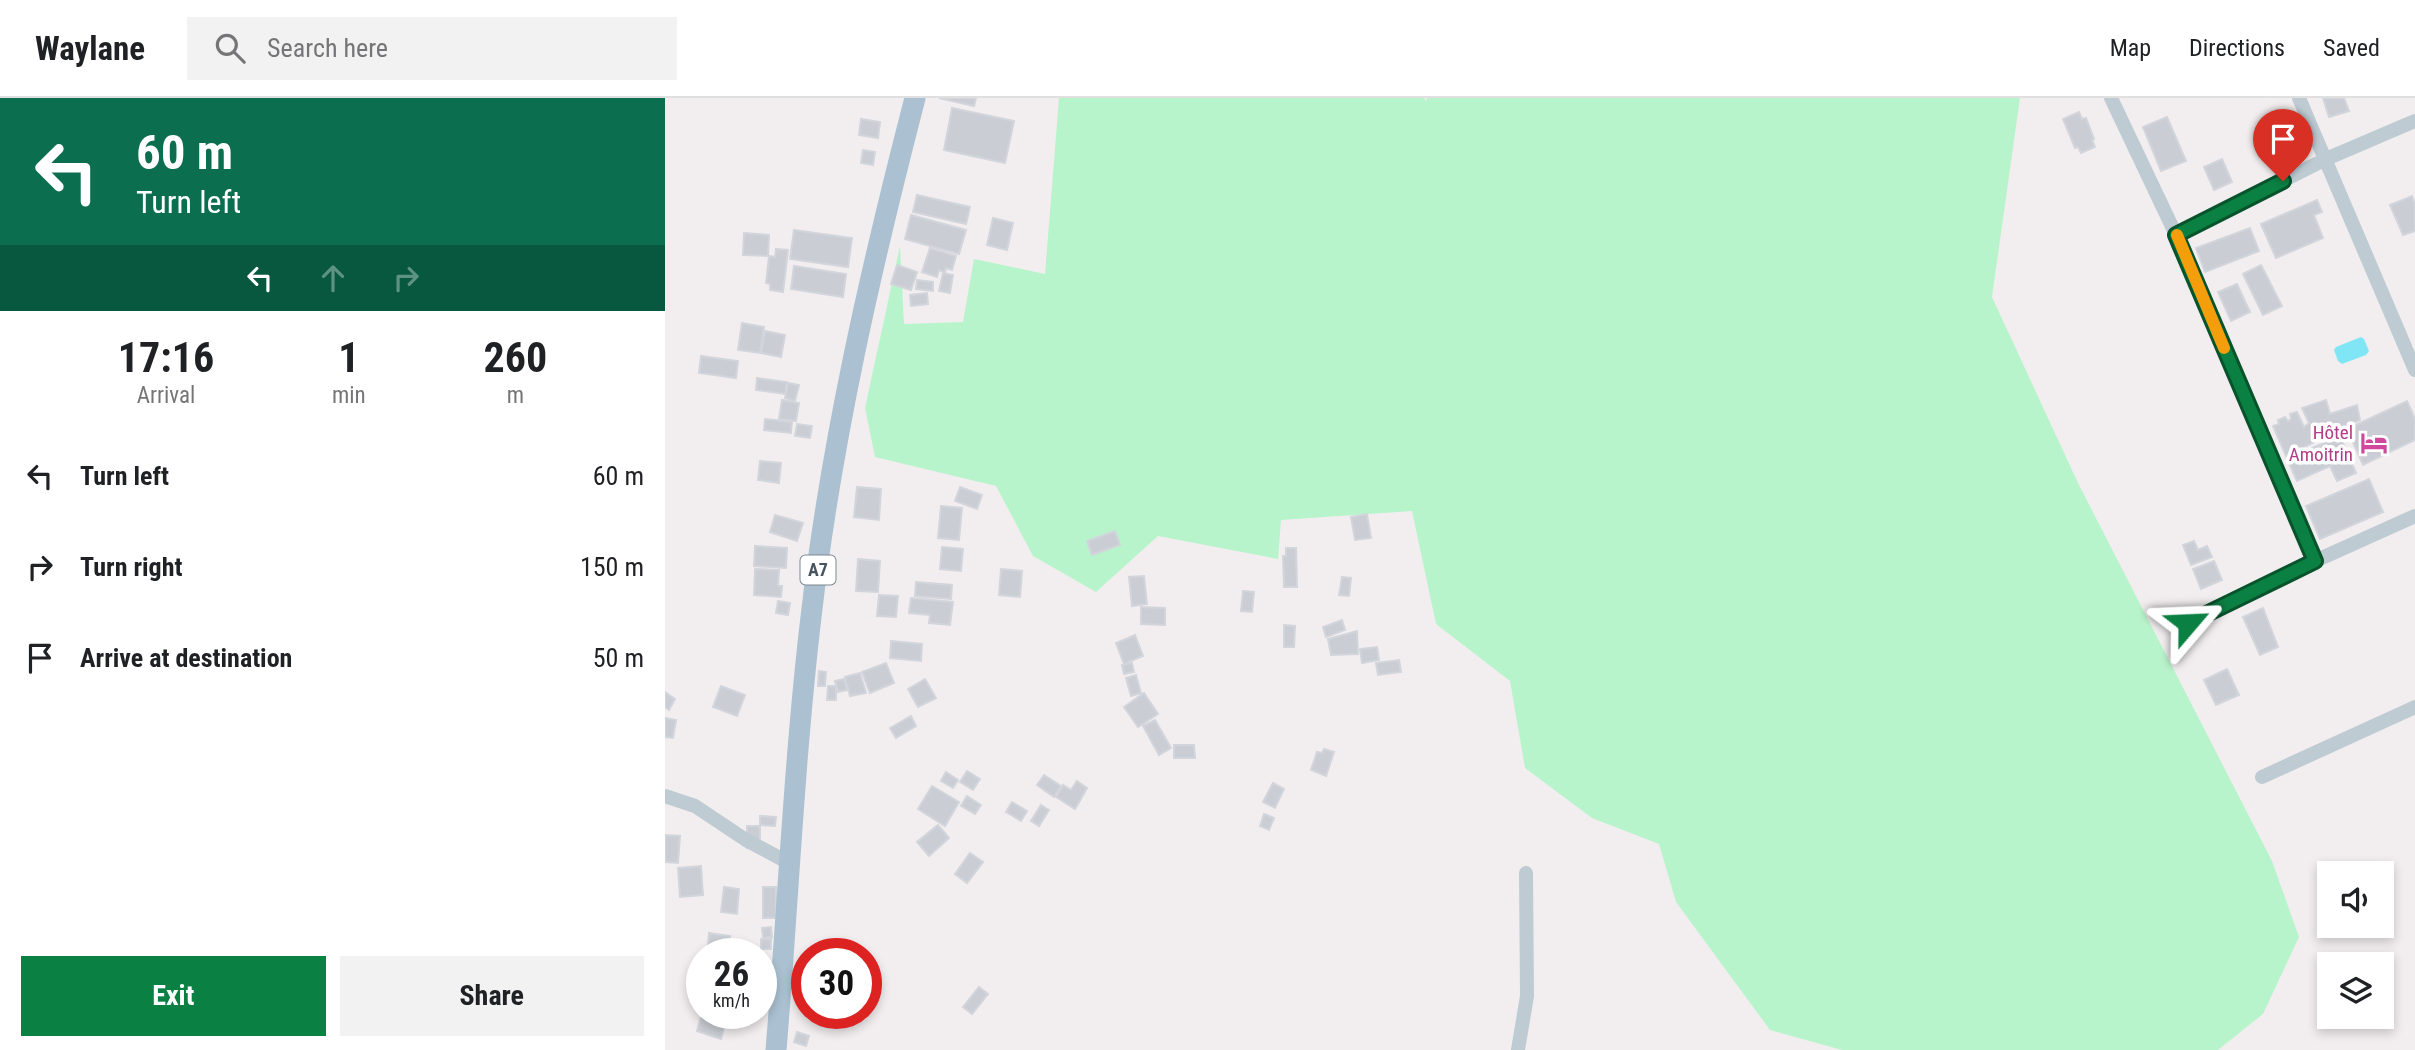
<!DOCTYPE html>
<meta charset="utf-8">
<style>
body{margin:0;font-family:"Roboto Condensed",sans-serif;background:#f2f2f2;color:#202124;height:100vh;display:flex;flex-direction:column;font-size:26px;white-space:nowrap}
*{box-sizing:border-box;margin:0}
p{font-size:23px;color:#757577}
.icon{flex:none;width:38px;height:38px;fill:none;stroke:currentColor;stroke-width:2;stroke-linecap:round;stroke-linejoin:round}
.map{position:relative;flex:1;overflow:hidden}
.panel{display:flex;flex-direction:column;background:#fff;width:665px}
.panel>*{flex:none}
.banner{background:#0b6e4f;color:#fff;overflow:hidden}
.buttons{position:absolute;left:1652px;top:763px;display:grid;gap:14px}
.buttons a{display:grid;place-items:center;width:77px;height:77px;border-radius:0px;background:#fff;box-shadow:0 4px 10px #0003;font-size:35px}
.speed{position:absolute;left:21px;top:840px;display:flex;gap:14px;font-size:35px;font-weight:700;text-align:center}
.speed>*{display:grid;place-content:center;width:91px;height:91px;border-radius:50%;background:#fff;box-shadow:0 4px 10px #0003;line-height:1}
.speed small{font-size:18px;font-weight:400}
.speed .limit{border:10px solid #d22;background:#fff;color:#111}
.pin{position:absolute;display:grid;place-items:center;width:60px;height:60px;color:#fff;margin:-72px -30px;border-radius:50% 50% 50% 0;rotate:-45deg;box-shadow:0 0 7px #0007}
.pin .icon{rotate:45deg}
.me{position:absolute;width:77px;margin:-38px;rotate:64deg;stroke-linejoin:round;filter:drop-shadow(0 0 5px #0008)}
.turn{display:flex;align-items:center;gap:24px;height:147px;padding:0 21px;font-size:32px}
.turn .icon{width:91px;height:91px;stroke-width:2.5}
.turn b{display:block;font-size:49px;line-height:60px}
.lanes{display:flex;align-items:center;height:66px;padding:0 21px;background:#0003;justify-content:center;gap:35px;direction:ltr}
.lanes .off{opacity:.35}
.eta{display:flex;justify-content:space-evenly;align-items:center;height:119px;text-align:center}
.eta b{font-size:42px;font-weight:700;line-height:49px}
.action{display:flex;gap:14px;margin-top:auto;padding:14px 21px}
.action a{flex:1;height:80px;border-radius:0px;background:#0b8043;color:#fff;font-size:28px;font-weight:700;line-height:80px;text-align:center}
.action a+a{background:#f2f2f2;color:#202124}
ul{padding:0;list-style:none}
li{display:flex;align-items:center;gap:21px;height:91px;padding:0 21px}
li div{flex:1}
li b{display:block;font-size:26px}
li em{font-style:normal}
header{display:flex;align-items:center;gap:42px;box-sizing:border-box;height:98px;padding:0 35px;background:#fff;border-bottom:2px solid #e0e0e0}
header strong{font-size:33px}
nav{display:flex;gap:38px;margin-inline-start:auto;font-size:24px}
.search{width:490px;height:63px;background:#f2f2f2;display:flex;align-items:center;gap:18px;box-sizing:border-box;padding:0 24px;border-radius:0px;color:#757577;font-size:26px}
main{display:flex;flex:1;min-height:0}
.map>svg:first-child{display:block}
.green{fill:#b8f4cb}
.water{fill:#80e6f6}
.building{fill:#caced4;stroke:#d2d5db;stroke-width:2}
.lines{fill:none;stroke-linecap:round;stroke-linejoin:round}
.minor{stroke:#becbd3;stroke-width:14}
.primary{stroke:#abc1d1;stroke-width:21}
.route-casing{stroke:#07532c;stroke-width:18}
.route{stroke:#0b8043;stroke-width:12}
.slow{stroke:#f59e0b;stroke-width:12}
.labels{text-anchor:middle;stroke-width:7;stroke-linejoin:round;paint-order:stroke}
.shield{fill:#fff;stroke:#7d878f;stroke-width:2}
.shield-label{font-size:18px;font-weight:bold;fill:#45545f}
.hotel-label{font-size:19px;fill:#b23c85;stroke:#fff;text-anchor:end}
</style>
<header>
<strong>Waylane</strong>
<div class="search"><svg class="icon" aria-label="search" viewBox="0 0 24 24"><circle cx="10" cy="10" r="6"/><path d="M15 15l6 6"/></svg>Search here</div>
<nav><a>Map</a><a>Directions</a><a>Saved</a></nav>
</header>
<main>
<section class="panel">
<div class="banner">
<div class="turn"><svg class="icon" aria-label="left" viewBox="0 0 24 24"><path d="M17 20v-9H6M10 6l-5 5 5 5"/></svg><div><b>60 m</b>Turn left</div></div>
<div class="lanes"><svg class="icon" aria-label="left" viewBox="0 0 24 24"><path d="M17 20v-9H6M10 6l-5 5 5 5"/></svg><svg class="icon off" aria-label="ahead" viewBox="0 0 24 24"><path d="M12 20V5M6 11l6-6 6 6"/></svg><svg class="icon off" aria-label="right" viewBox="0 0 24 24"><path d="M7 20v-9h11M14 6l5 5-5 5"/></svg></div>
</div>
<div class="eta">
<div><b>17:16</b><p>Arrival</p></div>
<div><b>1</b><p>min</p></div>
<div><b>260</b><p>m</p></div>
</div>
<ul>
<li><svg class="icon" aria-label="left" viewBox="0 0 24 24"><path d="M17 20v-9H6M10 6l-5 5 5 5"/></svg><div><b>Turn left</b></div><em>60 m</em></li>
<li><svg class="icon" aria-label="right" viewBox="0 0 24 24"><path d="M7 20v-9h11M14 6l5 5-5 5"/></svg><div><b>Turn right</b></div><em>150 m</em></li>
<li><svg class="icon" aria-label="arrive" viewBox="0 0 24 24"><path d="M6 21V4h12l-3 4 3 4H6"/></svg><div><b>Arrive at destination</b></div><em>50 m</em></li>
</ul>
<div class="action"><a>Exit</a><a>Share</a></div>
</section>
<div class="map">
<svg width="1750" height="952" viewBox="0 0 1750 952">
<rect width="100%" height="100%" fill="#f2eeef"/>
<!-- green -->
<path class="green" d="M394 0H759L761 3 762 0H1355L1327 199 1413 385 1607 763 1634 839 1598 916 1553 952H1177L1105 932 1011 804 994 746 927 720 860 670 845 583 771 526 747 413 616 422 613 461 493 438 431 494 368 458 331 388 210 359 200 310 235 148 239 226 298 224 309 161 380 176Z"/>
<!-- water -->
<path class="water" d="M1696 239 1699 241 1704 253 1701 257 1677 266 1673 263 1669 252 1671 249Z"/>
<!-- building -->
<g class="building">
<path d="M274 0H311L309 8Z"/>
<path d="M1658 0H1679L1684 13 1664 19Z"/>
<path d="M287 10 349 23 340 65 279 52Z"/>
<path d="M1414 14 1417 21 1421 20 1429 41 1427 42 1430 49 1416 55 1413 49 1410 50 1398 21Z"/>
<path d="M1502 19 1521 63 1496 73 1478 29Z"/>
<path d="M196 21 215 24 213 40 194 37Z"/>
<path d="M198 52 210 54 208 67 196 65Z"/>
<path d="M1557 61 1567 84 1549 92 1539 69Z"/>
<path d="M252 97 305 109 301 126 248 114Z"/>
<path d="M1747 98 1750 107V133L1738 137 1725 107Z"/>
<path d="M1652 102 1657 114 1649 117 1658 140 1611 160 1596 126Z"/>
<path d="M246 117 301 132 294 156 240 141Z"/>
<path d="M328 120 348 125 342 152 322 147Z"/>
<path d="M1585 130 1594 153 1540 174 1531 150Z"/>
<path d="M129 132 187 140 183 169 125 161Z"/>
<path d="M79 135 104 137 103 158 78 157Z"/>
<path d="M265 150 291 158 287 172 281 170 280 175 274 172 272 179 257 174Z"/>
<path d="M111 151 123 152 118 194 105 192V186L101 185 104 158 110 159Z"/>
<path d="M232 167 252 174 246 192 226 186Z"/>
<path d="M1596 167 1617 208 1598 217 1578 176Z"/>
<path d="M129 168 181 176 178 199 126 191Z"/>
<path d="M278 175 288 177 285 195 274 193Z"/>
<path d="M252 182 268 184V193L251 191Z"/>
<path d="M1572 186 1585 214 1566 223 1553 194Z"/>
<path d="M262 195 263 206 246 208 245 197Z"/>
<path d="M77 225 99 229 95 255 73 252Z"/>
<path d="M100 233 120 237 116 259 96 255Z"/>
<path d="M36 258 73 263 71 280 34 275Z"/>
<path d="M92 280 122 284 120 296 91 292Z"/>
<path d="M123 285 134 287 130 303 120 300Z"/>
<path d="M117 302 134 305 131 323 114 321Z"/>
<path d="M1661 302 1665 316 1692 307 1695 322 1621 358 1608 328 1614 326 1613 322 1620 319 1623 323 1626 321 1625 316 1632 314 1639 329 1644 325 1637 310Z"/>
<path d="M1742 303 1750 321V342L1698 367 1682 331Z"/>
<path d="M100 321 127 324 126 335 99 332Z"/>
<path d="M132 326 147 328 145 340 130 338Z"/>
<path d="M1675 338 1691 375 1672 383 1665 368 1632 383 1622 361Z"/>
<path d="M95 363 116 365 114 385 93 382Z"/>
<path d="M1704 381 1718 414 1655 441 1641 408Z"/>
<path d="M192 389 216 391 214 422 189 419Z"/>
<path d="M295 389 317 397 312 411 290 403Z"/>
<path d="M276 408 297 410 294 442 273 440Z"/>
<path d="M702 416 706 440 690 442 686 419Z"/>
<path d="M110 417 138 425 132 443 105 434Z"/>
<path d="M450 433 455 447 427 457 422 443Z"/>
<path d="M1529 443 1533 452 1542 448 1547 459 1526 467 1518 447Z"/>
<path d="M90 448 122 450 121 470 89 468Z"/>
<path d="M277 449 298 451 296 473 275 471Z"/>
<path d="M621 450H631L632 489H619L618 458H621Z"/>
<path d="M193 461 215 463 213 494 191 493Z"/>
<path d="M1549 463 1557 482 1536 491 1528 471Z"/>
<path d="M90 471 114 472 113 488H117L116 499 89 497Z"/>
<path d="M336 471 357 473 355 499 334 497Z"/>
<path d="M479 478 482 506 467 508 464 479Z"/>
<path d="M677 479 686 480 684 498 674 497Z"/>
<path d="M251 484 287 487 286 501 250 498Z"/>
<path d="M578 493 589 494 587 514 576 513Z"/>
<path d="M214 497 233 498 231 519 212 518Z"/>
<path d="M246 500 288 504 285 527 264 525 265 517 244 515Z"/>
<path d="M113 503 125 505 123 517 111 515Z"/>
<path d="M476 509 500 510V527L476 526Z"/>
<path d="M1598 510 1613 549 1595 557 1578 519Z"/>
<path d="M677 522 680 532 661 539 658 529Z"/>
<path d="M619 527 630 528 629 549H619Z"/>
<path d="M692 533 693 556 666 557 663 541Z"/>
<path d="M470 537 478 558 459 566 451 545Z"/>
<path d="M226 543 257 546 256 563 225 560Z"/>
<path d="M712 549 714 562 697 565 695 551Z"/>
<path d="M734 562 736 574 713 577 711 565Z"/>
<path d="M221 565 229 585 205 595 197 574Z"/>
<path d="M467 565 469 574 459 576 457 567Z"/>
<path d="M1562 571 1574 597 1551 607 1539 582Z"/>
<path d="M154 573 161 574 160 588H153Z"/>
<path d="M195 575 201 595 185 598 180 579Z"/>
<path d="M471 577 476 595 466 598 461 580Z"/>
<path d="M179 581 182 592 173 594 170 583Z"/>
<path d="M260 581 271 600 253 609 243 591Z"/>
<path d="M56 588 80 597 72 618 48 609Z"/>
<path d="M163 588H171V602H162Z"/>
<path d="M0 594 10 601 4 612 0 609Z"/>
<path d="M479 595 493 616 473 629 459 609Z"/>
<path d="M246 618 251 628 231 640 225 630Z"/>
<path d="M0 620 11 622 8 640 0 639Z"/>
<path d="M490 622 506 650 494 657 478 628Z"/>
<path d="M509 647H529L530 660H509Z"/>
<path d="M659 651 669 654 661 678 646 672 652 654 657 655Z"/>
<path d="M302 673 315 681 308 692 295 684Z"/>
<path d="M281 674 293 682 288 690 276 683Z"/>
<path d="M379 677 396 688 389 699 372 687Z"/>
<path d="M412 683 422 690 410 711 391 699 398 687 406 692Z"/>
<path d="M608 685 619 691 610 710 598 704Z"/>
<path d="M267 688 294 704 280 728 253 711Z"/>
<path d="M302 698 316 707 310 716 296 708Z"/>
<path d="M347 704 362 713 356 723 341 714Z"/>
<path d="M376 707 384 712 374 728 366 723Z"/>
<path d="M599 716 609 720 604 732 595 728Z"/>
<path d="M95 718 111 719 110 728 95 727Z"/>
<path d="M273 727 284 740 264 758 252 744Z"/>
<rect x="82" y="728" width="13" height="22"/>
<path d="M0 737 15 738 13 765 0 764Z"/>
<path d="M305 755 318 764 302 785 290 776Z"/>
<path d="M36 768 38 797 15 799 13 770Z"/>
<path d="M59 789 74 791 72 816 56 814Z"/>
<rect x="98" y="789" width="13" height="31"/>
<path d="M106 829 107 839 98 840 97 830Z"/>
<path d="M44 835 65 838 63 856H42Z"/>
<rect x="96" y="841" width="10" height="10"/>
<path d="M314 889 323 896 307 916 298 909Z"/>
<path d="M37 915H63L56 941 32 933Z"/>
<path d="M132 934 144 938 141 948 129 944Z"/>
</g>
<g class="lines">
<!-- minor -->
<g class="minor">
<path d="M1446 0 1511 137 1650 463"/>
<path d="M1634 0 1750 272"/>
<path d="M1511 137 1661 61 1750 23"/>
<path d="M1523 525 1650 463 1750 418"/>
<path d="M1597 679 1750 609"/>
<path d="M0 698 30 708 81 742 126 766"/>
<path d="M853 952 862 898 861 775"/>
</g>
<!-- primary -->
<path class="primary" d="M111 952C123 808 129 663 146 519 166 344 206 170 250 0"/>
</g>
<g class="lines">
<defs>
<path id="route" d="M1523 525 1650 463 1511 137 1618 83"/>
</defs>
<!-- route casing -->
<use href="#route" class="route-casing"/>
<!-- route -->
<use href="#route" class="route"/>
<!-- slow -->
<path class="slow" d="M1512 137 1559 250"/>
</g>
<!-- icons -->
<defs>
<symbol id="hotel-bare" viewBox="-9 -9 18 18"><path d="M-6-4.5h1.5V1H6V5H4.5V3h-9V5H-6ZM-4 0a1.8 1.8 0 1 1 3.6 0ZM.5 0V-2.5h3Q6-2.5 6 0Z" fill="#d1479c" stroke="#fff" stroke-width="2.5" paint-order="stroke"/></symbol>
</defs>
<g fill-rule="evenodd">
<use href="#hotel-bare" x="1690" y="326" width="38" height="38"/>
</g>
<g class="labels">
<!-- shield labels -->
<rect class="shield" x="135.5" y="457.5" width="35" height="29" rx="5"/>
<g class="shield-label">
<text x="153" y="478">A7</text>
</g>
<!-- hotel labels -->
<g class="hotel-label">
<text x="1688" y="341">Hôtel<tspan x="1688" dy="22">Amoitrin</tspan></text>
</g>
</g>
</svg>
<div class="buttons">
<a><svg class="icon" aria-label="sound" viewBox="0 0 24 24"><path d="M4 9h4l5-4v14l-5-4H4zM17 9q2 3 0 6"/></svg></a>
<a><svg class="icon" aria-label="layers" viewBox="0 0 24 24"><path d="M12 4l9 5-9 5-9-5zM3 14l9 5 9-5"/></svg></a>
</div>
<div class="speed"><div>26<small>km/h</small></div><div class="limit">30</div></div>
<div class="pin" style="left:1618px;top:83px;background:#d93025"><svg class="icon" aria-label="arrive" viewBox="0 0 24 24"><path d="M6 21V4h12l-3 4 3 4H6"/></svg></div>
<svg class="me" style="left:1523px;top:525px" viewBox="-20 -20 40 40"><path d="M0-17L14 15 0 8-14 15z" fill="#0b8043" stroke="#fff" stroke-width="4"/></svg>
</div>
</main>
